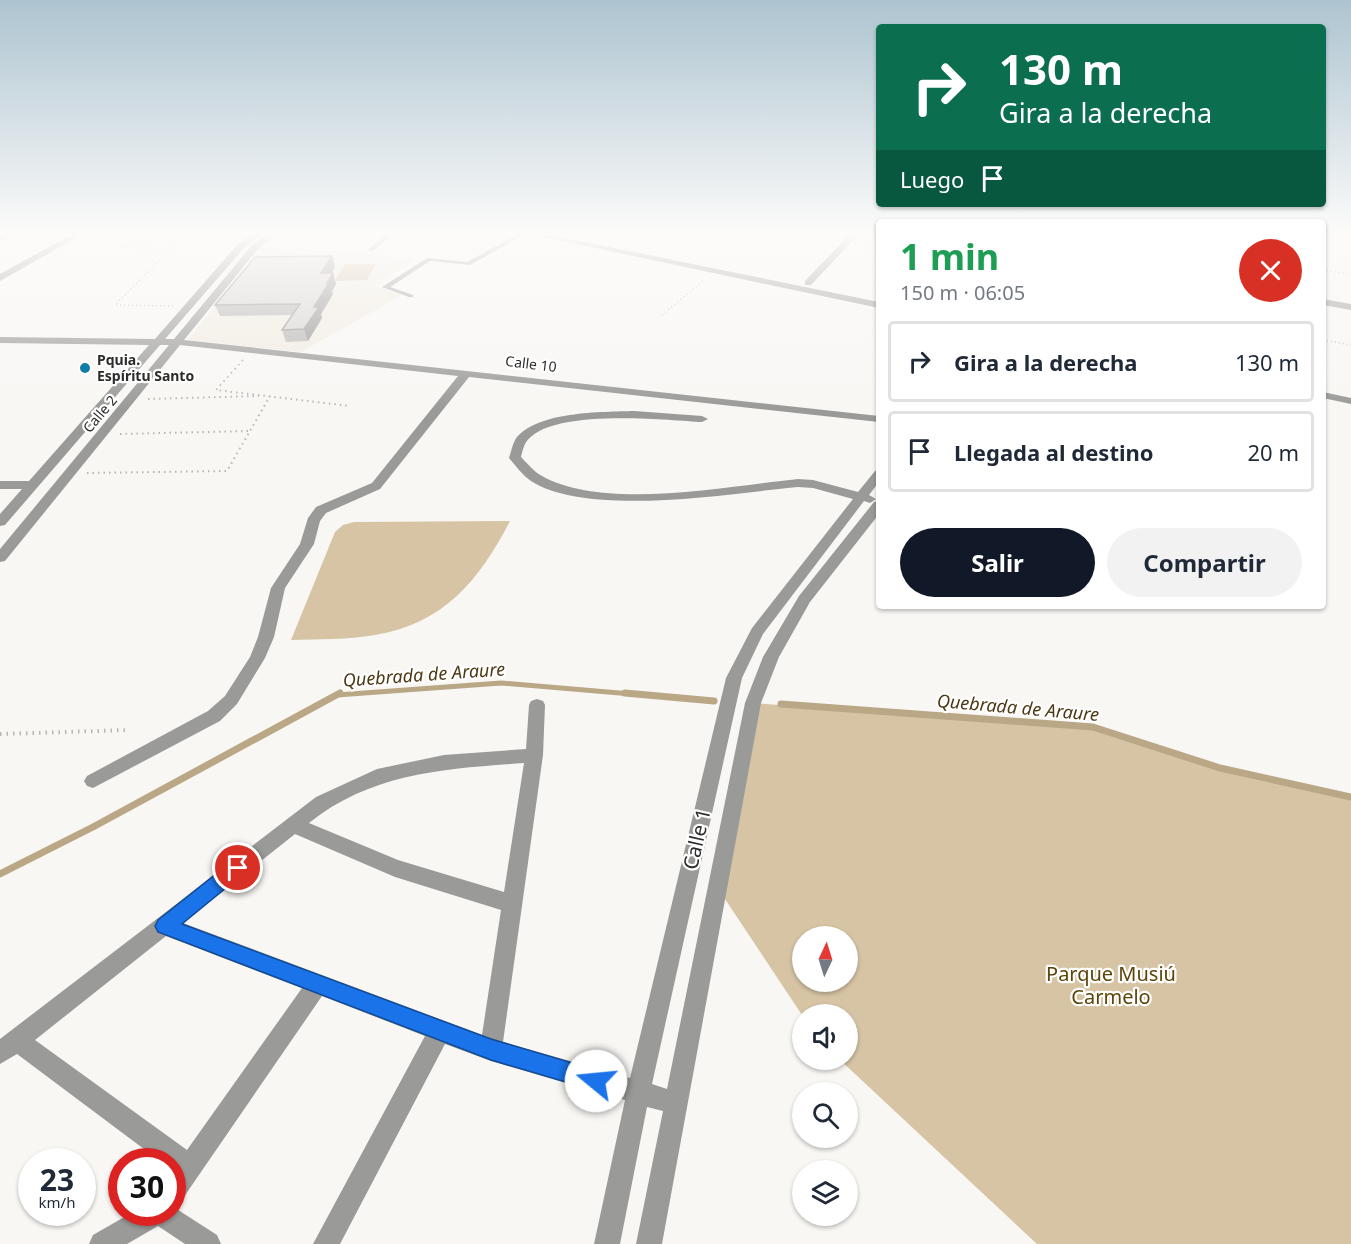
<!DOCTYPE html>
<html lang="es">
<meta charset="utf-8">
<style>
body{margin:0;font-family:"Noto Sans",sans-serif;background:#f2f2f3;color:#1f2937;height:100vh;display:flex;flex-direction:column;font-size:22px;white-space:nowrap}
*{box-sizing:border-box;margin:0}
p{font-size:20px;color:#747a83}
.icon{flex:none;width:33px;height:33px;fill:none;stroke:currentColor;stroke-width:2;stroke-linecap:round;stroke-linejoin:round}
.map{position:relative;flex:1;overflow:hidden}
.sheet{position:absolute;left:876px;top:219px;width:450px;height:390px;display:flex;flex-direction:column;background:#fff;border-radius:6px;box-shadow:0 2px 4px #0004}
.sheet>*{flex:none}
.banner{position:absolute;left:876px;top:24px;width:450px;height:183px;border-radius:6px;box-shadow:0 2px 4px #0004;background:#0b6e4f;color:#fff;overflow:hidden}
.needle{width:39px;rotate:4deg}
.buttons{position:absolute;left:792px;top:926px;display:grid;gap:12px}
.buttons a{display:grid;place-items:center;width:66px;height:66px;border-radius:50%;background:#fff;box-shadow:0 2px 4px #0004;font-size:30px}
.speed{position:absolute;left:18px;top:1148px;display:flex;gap:12px;font-size:30px;font-weight:700;text-align:center}
.speed>*{display:grid;place-content:center;width:78px;height:78px;border-radius:50%;background:#fff;box-shadow:0 2px 4px #0004;line-height:1}
.speed small{font-size:15px;font-weight:400}
.speed .limit{border:9px solid #d22;background:#fff;color:#111}
.pin{position:absolute;display:grid;place-items:center;width:51px;height:51px;color:#fff;margin:-26px;border:3px solid #fff;border-radius:50%;box-shadow:0 2px 6px #0007}
.me{position:absolute;width:66px;margin:-33px;rotate:287deg;stroke-linejoin:round;filter:drop-shadow(0 0 4px #0008)}
.turn{display:flex;align-items:center;gap:21px;height:126px;padding:0 24px;font-size:27px}
.turn .icon{width:78px;height:78px;stroke-width:2.5}
.turn b{display:block;font-size:42px;line-height:51px}
.then{display:flex;align-items:center;height:57px;padding:0 24px;background:#0003;gap:12px;font-size:22px}
.round{display:grid;place-items:center;flex:none;width:63px;height:63px;border-radius:32px;background:#f2f2f3}
.overview{display:flex;align-items:center;justify-content:space-between;height:102px;padding:0 24px}
h1{font-size:36px;font-weight:700;line-height:45px;color:#1e9e55}
.primary-button{display:flex;gap:12px;margin-top:auto;padding:12px 24px}
.primary-button a{flex:1;height:69px;border-radius:36px;background:#111827;color:#fff;font-size:24px;font-weight:700;line-height:69px;text-align:center}
.primary-button a+a{background:#f2f2f3;color:#1f2937}
ul{padding:0;list-style:none}
li{display:flex;align-items:center;gap:18px;height:81px;margin:0 12px 9px;padding:0 12px;border:3px solid #e0e1e3;border-radius:6px}
li div{flex:1}
li b{display:block;font-size:22px}
li em{font-style:normal}
.map>svg:first-child{display:block}
.built{fill:#f1ebe1}
.green{fill:#d6c4a5;fill-rule:evenodd}
.lines{fill:none;stroke-linecap:round;stroke-linejoin:round}
.stream-far1{stroke:#b9a786;stroke-width:5}
.stream{stroke:#b9a786;stroke-width:7}
.path-far2{stroke:#b8b6b4;stroke-width:1.5;stroke-dasharray:1 3;stroke-linecap:butt}
.path-far1{stroke:#b8b6b4;stroke-width:2;stroke-dasharray:1.5 4;stroke-linecap:butt}
.path{stroke:#b8b6b4;stroke-width:4;stroke-dasharray:1.5 5;stroke-linecap:butt}
.lane{fill:#9a9a98;fill-rule:evenodd}
.street{fill:#9a9a98;fill-rule:evenodd}
.wall{fill:#b7b5b3}
.shaded-wall{fill:#959492}
.building{fill:#d5d3d0;stroke:#959492;stroke-width:1.5}
.route{fill:#1a73e8;stroke:#114b97;stroke-width:1.5}
.poi-dot{fill:#127ba5;stroke:#fff;stroke-width:2}
.labels{text-anchor:middle;stroke-width:4.5;stroke-linejoin:round;paint-order:stroke}
.far-poi-label{font-size:14px;font-weight:bold;fill:#2c2c2a;stroke:#fff;text-anchor:start}
.far-street-label{font-size:14px;fill:#2c2c2a;stroke:#fff}
.water-label{font-size:18px;font-style:italic;fill:#4d3a15;stroke:#fff}
.near-street-label{font-size:20px;fill:#2c2c2a;stroke:#fff}
.near-park-label{font-size:20px;fill:#5d4408;stroke:#fff}
</style>
<div class="map">
<svg width="1351" height="1244" viewBox="0 0 1351 1244">
<rect width="100%" height="100%" fill="#f9f7f4"/>
<!-- built -->
<path class="built" d="M266 245 416 259 375 286 402 295 301 352 187 340Z"/>
<!-- green -->
<g class="green">
<path d="M345 264H376L367 280 335 281Z"/>
<path d="M510 521C480 579 444 624 375 635 348 640 318 639 291 640L335 532 343 525 354 522Z"/>
<path d="M753 703 1093 727 1220 768 1351 797V1244H1037L839 1059H848V1014L802 1015 717 887ZM802 936H848V981H802Z"/>
</g>
<g class="lines">
<!-- stream-far1 -->
<path class="stream-far1" d="M337 695 501 683 643 695"/>
<!-- stream -->
<g class="stream">
<path d="M625 693 714 701"/>
<path d="M781 704 1093 727 1220 768 1351 797"/>
<path d="M0 874 93 827 340 693"/>
</g>
<!-- path-far2 -->
<g class="path-far2">
<path d="M139 235 121 247 169 249"/>
<path d="M795 235 831 241"/>
<path d="M1323 235 1351 239"/>
<path d="M863 241 879 244"/>
<path d="M127 243 231 240"/>
<path d="M1323 270 1351 274"/>
<path d="M173 306 115 305 179 241"/>
<path d="M662 315 704 280"/>
<path d="M1323 340 1351 345"/>
</g>
<!-- path-far1 -->
<g class="path-far1">
<path d="M243 360 216 390 350 406"/>
<path d="M148 399 259 396"/>
<path d="M120 434 249 431"/>
<path d="M87 473 227 471 270 396"/>
</g>
<!-- path -->
<path class="path" d="M0 734 129 730"/>
<!-- lane -->
<g class="lane">
<path d="M3 235H11L0 241V237Z"/>
<path d="M386 235H393L373 251H369V249Z"/>
<path d="M517 235H524L470 265 430 261 390 287 413 295V297H409L382 287 427 258 467 262Z"/>
</g>
<!-- street -->
<g class="street">
<path d="M71 235H81L0 281V274Z"/>
<path d="M251 235H260L244 248 165 339H174L252 245 266 235H275L258 249 184 340 879 416V422L469 377 380 489 326 513 320 521 314 544 285 588 274 637 265 658 237 704 220 721 93 788 87 786 84 781 87 776 208 711 225 696 250 657 258 637 271 588 300 544 308 518 316 507 372 483 458 376 180 345 5 561 0 562V549L169 345H160L5 525 0 526V514L22 489H0V481H29L149 345 0 343V337L155 339 238 244Z"/>
<path d="M534 235H550L879 302V308Z"/>
<path d="M849 235H858L811 285H805V281Z"/>
<path d="M1323 299 1351 304V310L1323 305Z"/>
<path d="M1323 392 1351 398V404L1323 398Z"/>
<path d="M634 411 702 416 708 419 702 422C666 420 545 407 525 444 523 448 522 453 521 457 527 463 534 472 542 476 604 511 728 486 798 479L813 480 858 492 875 471 879 470V482L869 495 876 499 870 503 864 501 763 634 742 678 652 1084 667 1089 745 703 763 657 799 596 874 502 879 501V514L810 602 779 657 761 703 662 1244H636L663 1111 647 1107 620 1244H594L625 1100 491 1061 445 1044 340 1244H313L425 1036 322 996 181 1201 172 1204V1161H160L17 1054 0 1064V1039L316 797 377 769 444 755 526 749 529 705 531 701 537 699 543 701 545 705 543 755 503 1042 630 1078 726 678 752 628 853 499 813 488 798 487C731 493 589 518 531 481 523 476 515 465 509 458 511 452 512 446 515 440 534 411 603 412 634 411ZM524 763 504 892 398 860 309 823C373 772 446 769 524 763ZM295 834 395 877 501 910 482 1035 183 923ZM166 936 302 988 187 1150 35 1040Z"/>
<path d="M172 1206 217 1235 221 1244H185L158 1226 127 1244H89L93 1235 133 1212H172Z"/>
</g>
</g>
<!-- wall -->
<path class="wall" d="M332 256 335 267 332 273H333L336 284 332 291 333 294 321 314 322 318 308 341 286 342 282 330 292 315 220 316 215 305Z"/>
<!-- shaded-wall -->
<g class="shaded-wall">
<path d="M332 256 335 267 325 284 321 273Z"/>
<path d="M333 273 336 284 332 291 333 294 321 314 322 318 308 341 304 329 314 307Z"/>
</g>
<!-- building -->
<path class="building" d="M332 256 321 273H333L327 283H329L314 307H319L304 329 282 330 300 304 215 305 255 257Z"/>
<!-- sky -->
<linearGradient id="sky" x2="0" y2="1"><stop stop-color="#adc4d0"/><stop offset="0.57" stop-color="#fcfbfa"/><stop offset="1" stop-color="#fcfbfa" stop-opacity="0"/></linearGradient>
<rect width="1351" height="409" fill="url(#sky)"/>
<!-- route -->
<path class="route" d="M238 860 244 862 247 868 244 873 182 924 491 1039 596 1070 604 1073 607 1081 604 1088 596 1091 491 1060 158 932 155 926 158 920 231 862Z"/>
<!-- markers -->
<circle class="poi-dot" cx="85" cy="368" r="6"/>
<g class="labels">
<!-- far-poi labels -->
<g class="far-poi-label">
<text x="97" y="365">Pquia.<tspan x="97" dy="16">Espíritu Santo</tspan></text>
</g>
<!-- far-street labels -->
<g class="far-street-label">
<text transform="translate(531 364) rotate(7)" y="5">Calle 10</text>
<text transform="translate(100 414) rotate(-50)" y="5">Calle 2</text>
</g>
<!-- water labels -->
<g class="water-label">
<text transform="translate(424 675) rotate(-4)" y="6">Quebrada de Araure</text>
<text transform="translate(1018 708) rotate(5)" y="6">Quebrada de Araure</text>
</g>
<!-- near-street labels -->
<g class="near-street-label">
<text transform="translate(697 839) rotate(-77)" y="7">Calle 1</text>
</g>
<!-- near-park labels -->
<g class="near-park-label">
<text x="1111" y="981">Parque Musiú<tspan x="1111" dy="23">Carmelo</tspan></text>
</g>
</g>
</svg>
<div class="buttons">
<a><svg class="needle" viewBox="-14 -14 28 28"><path d="M0-13l5 13h-10z" fill="#e53935"/><path d="M0 13l5-13h-10z" fill="#747a83"/></svg></a>
<a><svg class="icon" aria-label="sound" viewBox="0 0 24 24"><path d="M4 9h4l5-4v14l-5-4H4zM17 9q2 3 0 6"/></svg></a>
<a><svg class="icon" aria-label="search" viewBox="0 0 24 24"><circle cx="10" cy="10" r="6"/><path d="M15 15l6 6"/></svg></a>
<a><svg class="icon" aria-label="layers" viewBox="0 0 24 24"><path d="M12 4l9 5-9 5-9-5zM3 14l9 5 9-5"/></svg></a>
</div>
<div class="speed"><div>23<small>km/h</small></div><div class="limit">30</div></div>
<div class="pin" style="left:238px;top:868px;background:#d93025"><svg class="icon" aria-label="arrive" viewBox="0 0 24 24"><path d="M6 21V4h12l-3 4 3 4H6"/></svg></div>
<svg class="me" style="left:596px;top:1081px" viewBox="-20 -20 40 40"><circle r="19" fill="#fff"/><path d="M0-13L10 11 0 6-10 11z" fill="#1a73e8"/></svg>
<div class="banner">
<div class="turn"><svg class="icon" aria-label="right" viewBox="0 0 24 24"><path d="M7 20v-9h11M14 6l5 5-5 5"/></svg><div><b>130 m</b>Gira a la derecha</div></div>
<div class="then">Luego<svg class="icon" aria-label="arrive" viewBox="0 0 24 24"><path d="M6 21V4h12l-3 4 3 4H6"/></svg></div>
</div>
<section class="sheet">
<div class="overview"><div><h1>1 min</h1><p>150 m · 06:05</p></div><a class="round" style="background:#d93025;color:#fff"><svg class="icon" aria-label="close" viewBox="0 0 24 24"><path d="M6 6l12 12M18 6L6 18"/></svg></a></div>
<ul>
<li><svg class="icon" aria-label="right" viewBox="0 0 24 24"><path d="M7 20v-9h11M14 6l5 5-5 5"/></svg><div><b>Gira a la derecha</b></div><em>130 m</em></li>
<li><svg class="icon" aria-label="arrive" viewBox="0 0 24 24"><path d="M6 21V4h12l-3 4 3 4H6"/></svg><div><b>Llegada al destino</b></div><em>20 m</em></li>
</ul>
<div class="primary-button"><a>Salir</a><a>Compartir</a></div>
</section>
</div>
